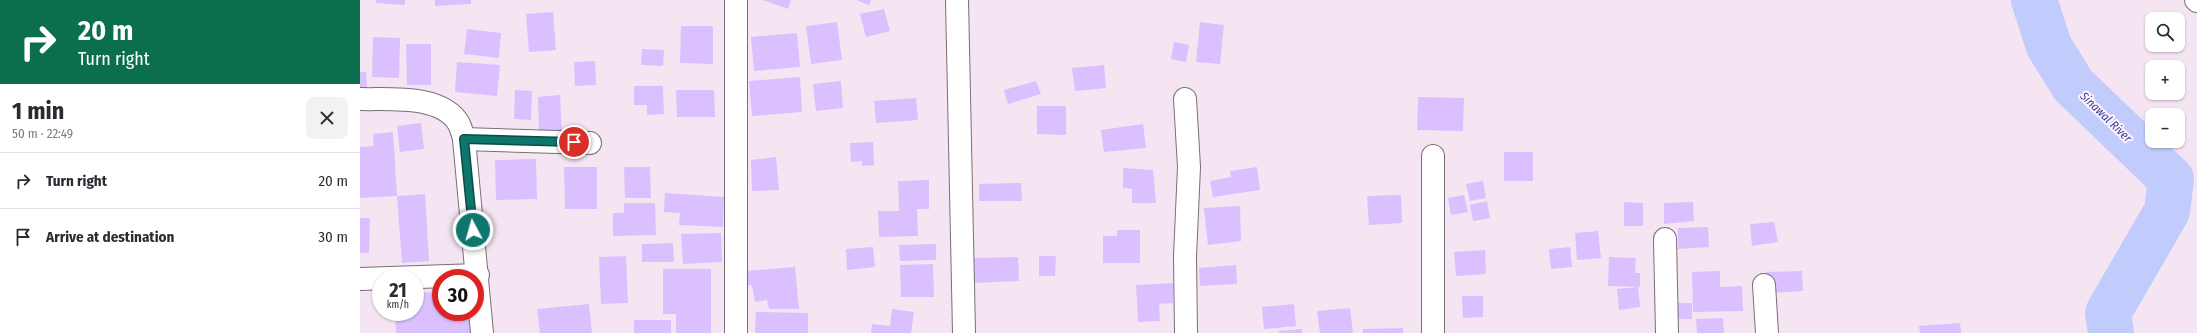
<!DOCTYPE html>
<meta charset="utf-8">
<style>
body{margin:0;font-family:"Fira Sans Condensed",sans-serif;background:#f2f2f3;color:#2b2b33;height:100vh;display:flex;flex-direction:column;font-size:15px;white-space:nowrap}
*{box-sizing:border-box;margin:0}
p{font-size:13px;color:#7c7c81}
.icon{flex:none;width:22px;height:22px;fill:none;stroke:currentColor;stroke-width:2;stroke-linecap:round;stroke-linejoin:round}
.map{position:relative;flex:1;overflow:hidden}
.panel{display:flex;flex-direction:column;background:#fff;width:360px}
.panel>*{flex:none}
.hud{background:#0b6e4f;color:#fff;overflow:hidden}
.controls{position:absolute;left:1785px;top:12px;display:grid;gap:8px}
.controls a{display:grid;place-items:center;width:40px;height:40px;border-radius:8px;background:#fff;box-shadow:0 1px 3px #0004;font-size:20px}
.speed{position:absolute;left:12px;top:269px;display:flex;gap:8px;font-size:20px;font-weight:700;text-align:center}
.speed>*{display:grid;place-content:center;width:52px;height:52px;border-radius:50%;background:#fff;box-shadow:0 1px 3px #0004;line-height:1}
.speed small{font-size:10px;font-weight:400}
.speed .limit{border:6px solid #d22;background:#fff;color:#111}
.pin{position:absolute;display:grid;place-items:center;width:34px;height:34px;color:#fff;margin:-17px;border:2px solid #fff;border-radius:50%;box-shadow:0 1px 4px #0007}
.me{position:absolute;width:44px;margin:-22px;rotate:354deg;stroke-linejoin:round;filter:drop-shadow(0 0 3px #0008)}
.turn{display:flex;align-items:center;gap:14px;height:84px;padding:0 12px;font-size:18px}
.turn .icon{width:52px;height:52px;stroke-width:2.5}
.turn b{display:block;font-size:28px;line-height:34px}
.round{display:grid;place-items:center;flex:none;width:42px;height:42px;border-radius:8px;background:#f2f2f3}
.overview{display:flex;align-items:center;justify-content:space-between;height:68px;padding:0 12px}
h1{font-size:24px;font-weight:700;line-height:30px}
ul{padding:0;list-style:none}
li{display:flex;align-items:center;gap:12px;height:56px;padding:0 12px;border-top:1px solid #e1e1e2}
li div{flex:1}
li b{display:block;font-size:15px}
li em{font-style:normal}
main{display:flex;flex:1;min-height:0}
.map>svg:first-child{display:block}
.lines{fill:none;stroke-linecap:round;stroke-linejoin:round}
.river{stroke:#c1ccfc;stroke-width:46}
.building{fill:#dac0ff}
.minor-casing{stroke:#7b6d78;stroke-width:24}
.minor{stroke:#fff;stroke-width:22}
.route-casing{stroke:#0a4d48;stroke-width:10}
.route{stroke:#0f766e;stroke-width:7}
.labels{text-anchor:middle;stroke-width:4;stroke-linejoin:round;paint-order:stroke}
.water-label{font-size:12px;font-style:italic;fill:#394099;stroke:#fef5fc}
</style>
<main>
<section class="panel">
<div class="hud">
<div class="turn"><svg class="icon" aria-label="right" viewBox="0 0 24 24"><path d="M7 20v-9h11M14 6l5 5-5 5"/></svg><div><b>20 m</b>Turn right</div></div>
</div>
<div class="overview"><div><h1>1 min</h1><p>50 m · 22:49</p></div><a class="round"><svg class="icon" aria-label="close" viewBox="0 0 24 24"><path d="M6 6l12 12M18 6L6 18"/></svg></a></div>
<ul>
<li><svg class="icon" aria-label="right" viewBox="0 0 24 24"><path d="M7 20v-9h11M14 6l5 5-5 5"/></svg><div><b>Turn right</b></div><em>20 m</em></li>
<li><svg class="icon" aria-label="arrive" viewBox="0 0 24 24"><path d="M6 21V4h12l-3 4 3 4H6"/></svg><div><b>Arrive at destination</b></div><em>30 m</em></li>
</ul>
</section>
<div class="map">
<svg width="1837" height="333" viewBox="0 0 1837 333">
<rect width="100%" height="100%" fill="#f5e5f2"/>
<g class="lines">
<!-- river -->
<path class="river" d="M1674 0 1689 46 1713 85 1811 179 1807 211 1748 313 1751 333"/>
</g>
<!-- building -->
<g class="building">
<path d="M16 0H45V5L16 3Z"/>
<path d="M75 0H111V4L75 6Z"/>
<path d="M403 0H431L428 9Z"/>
<path d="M496 0H511L509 5Z"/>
<path d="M524 9 530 31 506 37 500 14Z"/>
<path d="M193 12 196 50 169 52 166 14Z"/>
<path d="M477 22 482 60 451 64 446 26Z"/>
<path d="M840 22 864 25 860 64 836 62Z"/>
<path d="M321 26H353V64L320 63Z"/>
<path d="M107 29 141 33 139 58 104 54Z"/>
<path d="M437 33 440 67 394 71 391 37Z"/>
<path d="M13 37 40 38 39 78 12 77Z"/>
<path d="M814 42 829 45 826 62 811 59Z"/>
<path d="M46 44H71V85H47Z"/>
<path d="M282 49 304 50 303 66 281 65Z"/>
<path d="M235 61 236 85 215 86 214 62Z"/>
<path d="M97 62 140 65 137 96 95 92Z"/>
<path d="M744 65 746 88 715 91 712 68Z"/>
<path d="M0 72H6L7 89 0 90Z"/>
<path d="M440 77 442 112 392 116 389 81Z"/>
<path d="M481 81 483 108 456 111 453 84Z"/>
<path d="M676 81 681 94 648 104 644 90Z"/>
<path d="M274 86H303L304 114 287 115V105H274Z"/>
<path d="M155 90 172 91 171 120 154 119Z"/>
<path d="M316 90H354L355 117H317Z"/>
<path d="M200 95 202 134 179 135 178 97Z"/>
<path d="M1058 97 1104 98 1103 131 1057 130Z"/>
<path d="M556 98 558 120 516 123 514 101Z"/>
<path d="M677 106H706V135L677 134Z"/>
<path d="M61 123 64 149 40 152 37 126Z"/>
<path d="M783 124 786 148 744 152 741 130Z"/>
<path d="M33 132 37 196 65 194 69 261 42 263 37 196 0 198V147L14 146 13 134Z"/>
<path d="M513 142 514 165 502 166V161L491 162 490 143Z"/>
<rect x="1144" y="152" width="29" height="29"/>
<path d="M416 157 419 190 392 191 391 160Z"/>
<path d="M176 159 177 199 136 200 135 160Z"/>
<path d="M204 167H237V209H205Z"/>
<path d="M264 167H290L291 198H265Z"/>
<path d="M897 167 900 190 853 197 850 181 871 177 870 171Z"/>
<path d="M763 168 793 170 796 203H772V189L763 188Z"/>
<path d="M569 180V209H557L558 236 519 237 518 211H539L538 181Z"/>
<path d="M1123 181 1126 198 1110 201 1106 184Z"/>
<path d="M661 183 662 201H619V184Z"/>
<path d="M305 193 364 197 363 227 319 225 320 213 304 212Z"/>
<path d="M1041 195 1042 223 1009 225 1007 196Z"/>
<path d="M1104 195 1108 212 1091 215 1088 198Z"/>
<path d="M1127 201 1130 218 1113 221 1110 205Z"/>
<path d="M1264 202 1283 203V226H1264Z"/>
<path d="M1333 202 1334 221 1304 224V203Z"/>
<path d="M264 203H295L296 235 253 236V213H264Z"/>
<path d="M880 206 881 241 848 245 844 208Z"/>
<path d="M0 218H10L9 253H0Z"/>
<path d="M1414 222 1418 242 1392 246 1390 224Z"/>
<path d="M1348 227 1349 247 1318 249V228Z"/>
<path d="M757 230H780V263H743V236H757Z"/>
<path d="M1238 231 1241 258 1217 260 1215 233Z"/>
<path d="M361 233 362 262 323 264 321 234Z"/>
<path d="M313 243 314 262H282V244Z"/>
<path d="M576 244V260L540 261 539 245Z"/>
<path d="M513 247 515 267 487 270 486 249Z"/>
<path d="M1210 247 1212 267 1191 269 1189 249Z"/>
<path d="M1125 250 1126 274 1096 276 1094 252Z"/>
<path d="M266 256 268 303 241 304 239 257Z"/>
<path d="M679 256H696L695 276H679Z"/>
<path d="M658 257 659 281 614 283V258Z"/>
<path d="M1249 257 1276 258 1275 273H1280V287L1248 286Z"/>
<path d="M573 264 574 297H541L540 265Z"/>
<path d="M876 265 877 284 840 286 839 268Z"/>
<path d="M435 267 439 309H409L407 300 395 302 392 285 384 286 385 271Z"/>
<path d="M303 269H351V333H316V314H303Z"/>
<path d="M1360 271V287L1382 286 1383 311 1333 312 1332 272Z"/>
<path d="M1442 271 1443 291 1408 293 1406 272Z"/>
<path d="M813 283V303L799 304 800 321 778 322 776 285Z"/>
<path d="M1278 287 1280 307 1259 310 1257 289Z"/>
<path d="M81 292V312H113V333H36L35 312H55V293Z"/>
<path d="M1102 296H1123V317L1103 318Z"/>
<path d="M1315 303H1332V319H1314Z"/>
<path d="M229 304 232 333H180L177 309Z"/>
<path d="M934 304 936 326 904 329 902 307Z"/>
<path d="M990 308 993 333H960L957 311Z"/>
<path d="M532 309 554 312 551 333H511L512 324 530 326Z"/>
<path d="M396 312 448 313V333H395Z"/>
<path d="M1363 318 1364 333H1337L1336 319Z"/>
<rect x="274" y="320" width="37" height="13"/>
<path d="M1600 323 1601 333H1560L1559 326Z"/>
<path d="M1043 328V333H1003V329Z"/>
<path d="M942 329V333H919V331Z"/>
</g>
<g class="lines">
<defs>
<g id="minor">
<path d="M376 0V333"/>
<path d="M597 0 604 333"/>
<path d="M1836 0 1837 1"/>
<path d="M0 99C29 100 82 94 99 124 101 129 103 134 104 139L122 333"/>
<path d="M825 99 829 167 825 256 826 333"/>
<path d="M104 139 230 143"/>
<path d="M1073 156V333"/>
<path d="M1305 239 1307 333"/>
<path d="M0 279 118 275"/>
<path d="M1404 285 1407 333"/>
</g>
</defs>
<!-- minor casing -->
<use href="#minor" class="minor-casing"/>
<!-- minor -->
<use href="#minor" class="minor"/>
</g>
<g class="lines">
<defs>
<path id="route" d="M113 230 104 139 214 142"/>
</defs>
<!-- route casing -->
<use href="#route" class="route-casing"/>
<!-- route -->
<use href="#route" class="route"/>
</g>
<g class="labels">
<!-- water labels -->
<g class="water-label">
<text transform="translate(1746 117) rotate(44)" y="4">Sinawal River</text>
</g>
</g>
</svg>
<div class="controls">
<a><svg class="icon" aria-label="search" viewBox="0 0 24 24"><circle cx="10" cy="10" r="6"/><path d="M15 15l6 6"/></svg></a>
<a>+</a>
<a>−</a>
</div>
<div class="speed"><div>21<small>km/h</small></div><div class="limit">30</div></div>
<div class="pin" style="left:214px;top:142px;background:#d93025"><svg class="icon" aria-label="arrive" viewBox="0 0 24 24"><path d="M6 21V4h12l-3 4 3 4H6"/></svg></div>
<svg class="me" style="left:113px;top:230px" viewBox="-20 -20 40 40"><circle r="17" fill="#0f766e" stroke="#fff" stroke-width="3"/><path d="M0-11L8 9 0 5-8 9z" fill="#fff"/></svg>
</div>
</main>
